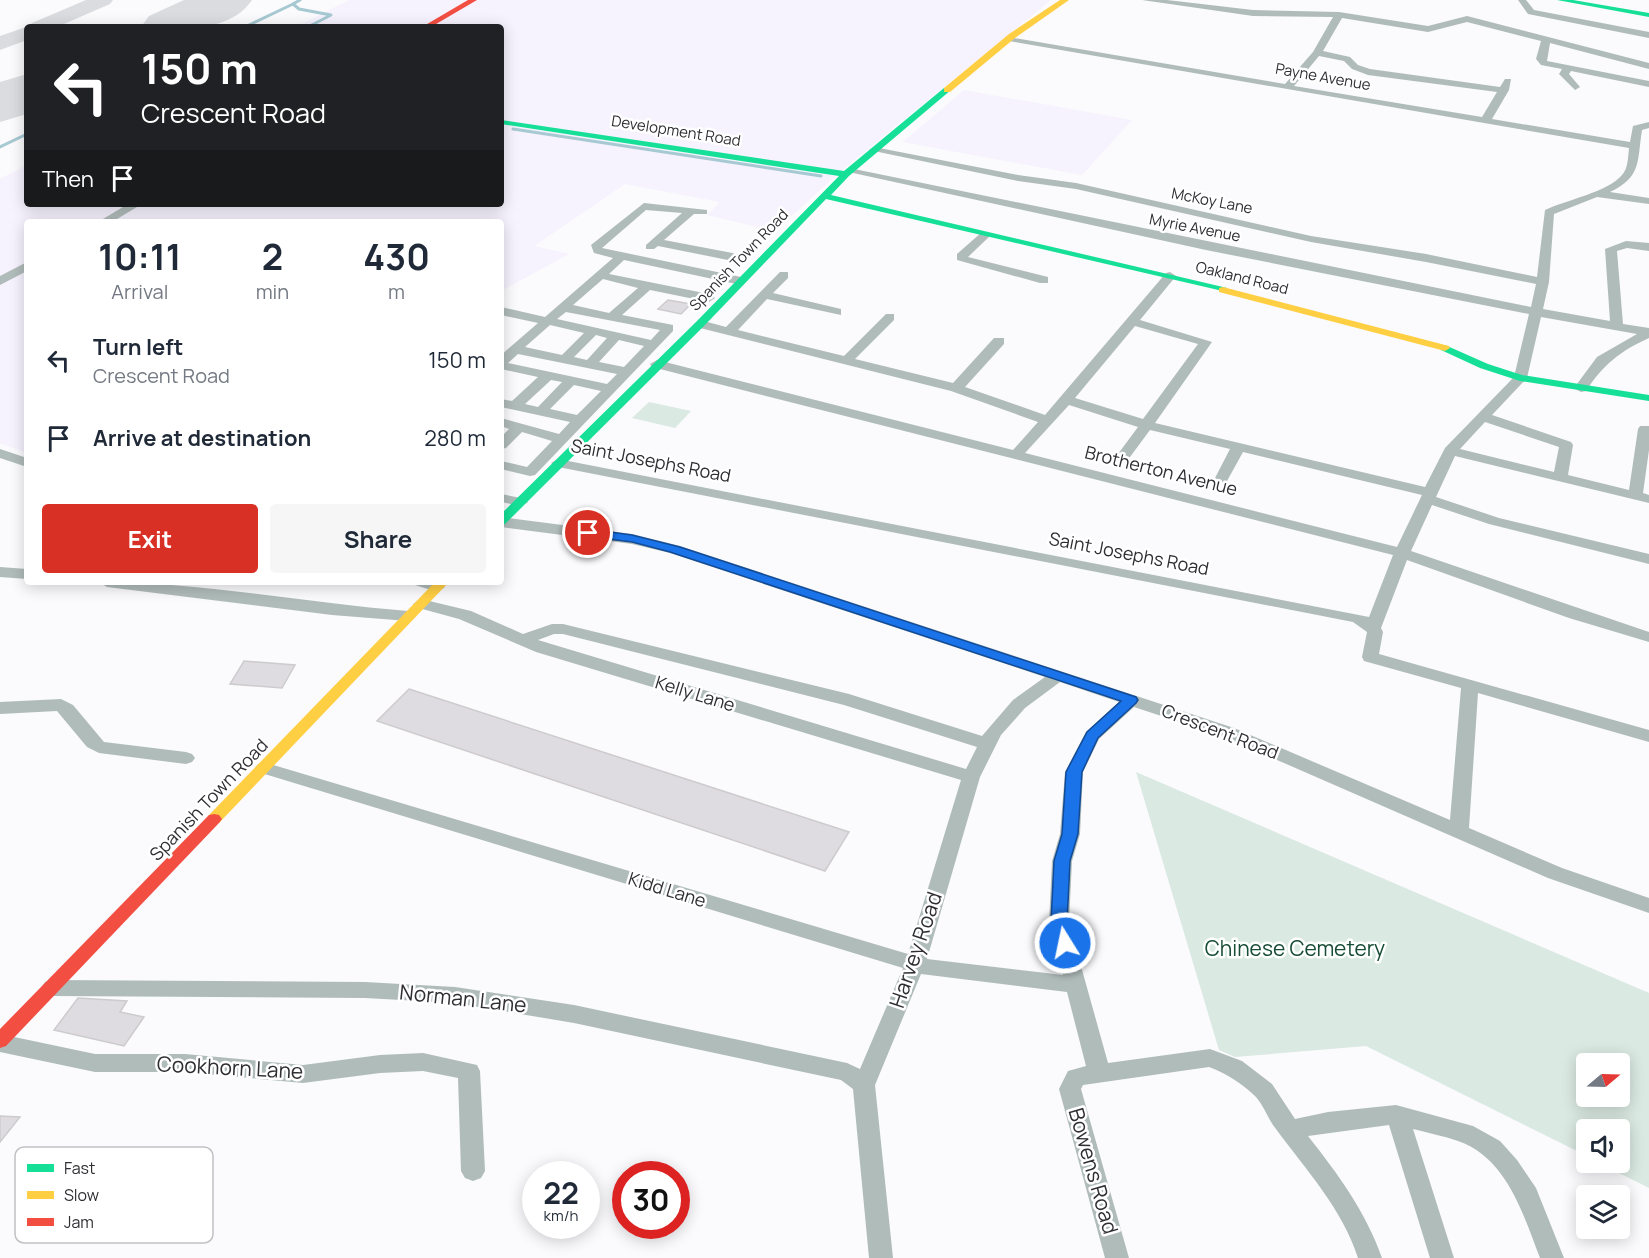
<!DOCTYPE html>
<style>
body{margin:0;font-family:Manrope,sans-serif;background:#f6f6f7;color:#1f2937;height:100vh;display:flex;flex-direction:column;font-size:22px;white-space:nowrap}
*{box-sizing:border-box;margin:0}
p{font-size:20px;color:#747a83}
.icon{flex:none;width:33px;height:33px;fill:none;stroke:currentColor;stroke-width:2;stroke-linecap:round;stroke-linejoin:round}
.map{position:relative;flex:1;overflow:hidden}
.panel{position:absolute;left:24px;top:219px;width:480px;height:366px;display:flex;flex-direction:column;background:#fff;border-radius:6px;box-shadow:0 3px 15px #0003}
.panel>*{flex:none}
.hud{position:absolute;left:24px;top:24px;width:480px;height:183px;border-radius:6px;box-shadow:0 3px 15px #0003;background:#202124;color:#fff;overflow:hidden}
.needle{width:39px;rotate:71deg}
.controls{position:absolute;left:1576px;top:1053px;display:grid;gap:12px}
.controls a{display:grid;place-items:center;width:54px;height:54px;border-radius:6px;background:#fff;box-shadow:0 3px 15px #0003;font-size:30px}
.speed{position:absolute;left:522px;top:1161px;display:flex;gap:12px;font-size:30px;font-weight:700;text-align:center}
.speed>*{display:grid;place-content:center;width:78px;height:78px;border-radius:50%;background:#fff;box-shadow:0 3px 15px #0003;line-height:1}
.speed small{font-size:15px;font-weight:400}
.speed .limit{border:9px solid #d22;background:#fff;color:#111}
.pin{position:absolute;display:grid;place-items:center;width:51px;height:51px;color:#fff;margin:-26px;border:3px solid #fff;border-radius:50%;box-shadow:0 2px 6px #0007}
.me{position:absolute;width:66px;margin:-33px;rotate:350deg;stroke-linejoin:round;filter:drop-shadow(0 0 4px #0008)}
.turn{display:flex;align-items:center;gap:21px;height:126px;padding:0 18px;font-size:27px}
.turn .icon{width:78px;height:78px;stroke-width:2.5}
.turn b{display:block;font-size:42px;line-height:51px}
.then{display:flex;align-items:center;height:57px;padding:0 18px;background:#0003;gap:12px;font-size:22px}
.eta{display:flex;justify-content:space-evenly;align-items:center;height:102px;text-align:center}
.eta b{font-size:36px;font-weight:700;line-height:42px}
.primary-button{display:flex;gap:12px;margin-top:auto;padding:12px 18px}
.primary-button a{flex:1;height:69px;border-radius:6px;background:#d93025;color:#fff;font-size:24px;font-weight:700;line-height:69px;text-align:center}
.primary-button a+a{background:#f6f6f7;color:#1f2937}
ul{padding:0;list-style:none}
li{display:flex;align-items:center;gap:18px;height:78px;padding:0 18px}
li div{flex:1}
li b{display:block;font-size:22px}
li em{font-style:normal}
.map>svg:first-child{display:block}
.industrial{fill:#f6f2fe}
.green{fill:#dae9e2;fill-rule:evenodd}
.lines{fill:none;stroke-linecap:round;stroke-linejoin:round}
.stream{stroke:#a6c9d2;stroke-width:3}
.taxiway{fill:#dadcdf;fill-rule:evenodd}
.runway{fill:#dadcdf;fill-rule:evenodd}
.building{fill:#dedce0;stroke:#cdcbce;stroke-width:1.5}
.street{fill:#b0bcba;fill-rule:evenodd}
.fast{fill:#16e098;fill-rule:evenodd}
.slow{fill:#ffcf43;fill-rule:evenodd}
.jam{fill:#f24e42;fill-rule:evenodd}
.route{fill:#1a73e8;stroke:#114b97;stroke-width:1.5}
.labels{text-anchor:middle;stroke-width:5;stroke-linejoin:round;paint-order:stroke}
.far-street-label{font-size:15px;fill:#2f2e33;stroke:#fff}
.street-label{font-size:18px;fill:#2f2e33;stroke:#fff}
.near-park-label{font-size:21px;fill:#174c35;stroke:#fff}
.near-street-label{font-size:21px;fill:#2f2e33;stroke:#fff}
.key{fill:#fff;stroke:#c1c0c2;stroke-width:1.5}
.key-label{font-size:16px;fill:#2f2e33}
</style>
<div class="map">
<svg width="1649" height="1258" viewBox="0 0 1649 1258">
<rect width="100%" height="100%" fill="#fbfafd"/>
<!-- industrial -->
<g class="industrial">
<path d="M349 0H1051L842 170 775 231 707 215 720 202 625 184 534 246 569 254 501 291V222H27V453L0 443V179L27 165V204H501V27H296Z"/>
<path d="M964 90 1132 120 1082 175 903 142Z"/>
</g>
<!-- green -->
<g class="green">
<path d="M649 402 691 411 675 428 632 418Z"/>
<path d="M1136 772 1649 993V1188L1599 1163 1620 1162V1130H1587V1156L1366 1046 1235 1057 1219 1050ZM1587 1064H1620V1096H1587Z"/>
</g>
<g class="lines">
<!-- stream -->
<g class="stream">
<path d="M300 0 293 4 299 9 331 15 308 27"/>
<path d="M245 27 293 4"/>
<path d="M513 129 821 176"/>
<path d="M0 147 27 134"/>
</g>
<!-- taxiway -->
<path class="taxiway" d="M86 0H113L110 4 57 27H27V40L0 50V36L29 26 32 23Z"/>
<!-- runway -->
<g class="runway">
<path d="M184 0H252C228 35 179 27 141 27L149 16Z"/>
<path d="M27 74V114L0 122V82Z"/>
</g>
</g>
<!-- building -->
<g class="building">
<path d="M668 300 691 304 681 314 658 309Z"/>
<path d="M244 661 295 665 282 688 230 684Z"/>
<path d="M409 689 849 832 825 871 377 721Z"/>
<path d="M78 998 127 1001 120 1012 144 1017 124 1046 54 1030Z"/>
<path d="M0 1116 20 1117 0 1142Z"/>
</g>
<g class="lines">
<!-- street -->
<g class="street">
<path d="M1142 0H1167L1253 10 1339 12 1428 26 1467 16 1649 63V69L1550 43 1547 61 1649 81V87L1571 71 1569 74 1580 87 1575 90 1559 74 1562 69 1541 65 1536 59 1541 41 1467 22 1428 32 1342 18 1323 51 1350 57 1358 65 1370 69 1500 87 1505 79H1511L1509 90 1492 119 1630 142 1633 126 1649 122V128L1642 130C1637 161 1642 177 1610 192L1649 198V204L1597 197 1554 214 1549 282 1543 309 1610 321 1605 249 1626 241 1649 243V251L1627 248 1617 251 1623 324 1649 328V338C1620 351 1603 365 1586 391L1581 392 1574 388 1597 357 1637 334 1541 317 1527 378 1492 415 1571 442 1573 445 1568 475 1629 490 1638 429 1640 426H1649V450L1643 493 1649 495V503L1455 456 1436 497 1499 518 1649 554V564L1489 524 1432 505 1411 551 1649 632V642L1569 618 1407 560 1381 628 1383 632 1379 654 1649 730V742L1478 693 1469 828 1562 868 1649 898V913L1548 878 1222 736 1134 707 1099 739 1083 772 1080 834 1072 861 1069 923 1108 1063 1210 1049 1242 1061 1272 1084 1295 1119 1328 1112 1396 1105 1473 1126 1500 1141 1517 1160 1536 1188 1564 1258H1540C1523 1214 1507 1158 1458 1141 1444 1136 1428 1133 1413 1129L1454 1258H1430L1389 1125 1308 1136C1338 1174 1366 1212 1382 1258H1358C1342 1208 1306 1170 1276 1129 1268 1119 1264 1106 1256 1097 1243 1084 1226 1073 1209 1067L1083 1085 1081 1089 1129 1258H1105L1059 1089 1068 1071 1086 1066 1067 992 921 974 875 1085 893 1258H869L853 1089 841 1080 574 1023 455 1003 365 998 52 996 45 994 41 988 45 982 52 980 365 982 455 987 574 1005 847 1063 860 1069 903 968 258 772 255 768 258 764H270L908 954 961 780 536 652 459 619 415 607 413 604 421 599 471 611 523 634 552 624H563L849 694 982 736 1013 700 1045 677 670 553 632 544 501 527V517L632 534 680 546 1234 728 1450 820 1461 688 1364 661 1362 657 1367 632 1353 622 558 467 551 463 558 459 1369 617 1393 555 652 367 650 364 657 360 1013 450 1038 422 951 391 696 327 694 324 700 320 726 327 780 272H788V278L773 293 841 309V315L767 299 738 330 844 356 886 314H894V320L855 359 953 383 994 338H1004V344L965 387 1045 415 1166 273 1170 272 1176 276 1140 320 1212 342 1155 423 1425 487 1445 448 1514 377 1529 314 1206 250 844 171 849 168 1531 307 1536 284 1426 262 1311 242 1076 189 1018 181 869 150 874 147 1018 175 1076 183 1311 236 1426 254 1537 277 1545 210C1566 200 1608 192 1622 175 1628 169 1628 157 1629 148L1003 40 1008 37 1285 84 1313 52 1333 17 1253 16ZM1319 56 1344 61 1352 69 1368 75 1497 92 1482 117 1294 86ZM1135 326 1198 344 1143 419 1075 398ZM1069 405 1138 427 1118 454 1120 457H1130L1150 430 1230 449 1215 478 1222 482 1227 481 1243 452 1422 495 1397 547 1025 453ZM1485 422 1559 447 1554 472 1460 449ZM554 634H563L844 705 977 747 966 769 538 640ZM1060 682 1119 702 1086 732 1065 772 1060 834 1052 861 1049 923 1063 975 927 959 980 777 1001 735 1025 708Z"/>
<path d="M1518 0H1526L1534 10 1649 32V38L1528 14Z"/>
<path d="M644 203 707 210V214H694L664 240 743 255 749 259 743 263 658 246 654 249H646V245L682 213 646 210 602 248 741 277 747 281 741 285 624 260 609 274 709 294 715 298 709 302 650 290 622 315 673 325V331L535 475 530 476 501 469V461L527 467 552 441 522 432 506 448 501 449V437L509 429 501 426V418L559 434 570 422 501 407V399L512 401 538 377 501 369V355L538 323 501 315V307L545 317 613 258 594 253 591 245ZM603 279 638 288 609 313 573 305ZM566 312 660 330 651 340 557 319ZM550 325 584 333 562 355 525 347ZM596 335 607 338 587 360 574 357ZM619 340 644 346 624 367 599 362ZM518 354 617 374 607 384 508 363ZM551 380 562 382 538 407 525 404ZM574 385 601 391 577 415 550 409Z"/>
<path d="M128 204H142L112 222H98Z"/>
<path d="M982 232 992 234 968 257 1048 277V283H1040L957 260V254Z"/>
<path d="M27 262V271L0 285V276Z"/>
<path d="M0 449 27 458V467L0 458Z"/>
<path d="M501 494 526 499 528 502 521 506 501 502Z"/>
<path d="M0 567 27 569V579L0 577Z"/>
<path d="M99 582C202 582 305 603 408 611L416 616 408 621 332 615 107 587Z"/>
<path d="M413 582H437L445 587 437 592 415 585Z"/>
<path d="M61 699 73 705 104 742 186 752 192 754 195 758 192 762 186 764 99 753 87 747 57 711 0 714V702Z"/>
<path d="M0 1034 95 1054H185L303 1065 380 1055 423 1053 477 1065 480 1071 485 1171 481 1178 473 1181 465 1178 461 1171 458 1078 423 1071 380 1073 303 1083 185 1072H95L0 1052Z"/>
</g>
<!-- fast -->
<g class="fast">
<path d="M1557 0H1573L1649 13V17Z"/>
<path d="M944 88 951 90 849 176 831 195 1223 287 1227 288V292L826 199 704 326 505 524 501 525V514L696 322 839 176 501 124V120L844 171Z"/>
<path d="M1445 345 1488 364 1522 375 1649 395V401L1520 381 1480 368 1441 350 1440 348Z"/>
</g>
<!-- slow -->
<g class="slow">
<path d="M1060 0H1069L1015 38 950 92H944V88L1009 34Z"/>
<path d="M1223 287 1449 346 1450 348 1445 351 1219 292V288Z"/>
<path d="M435 582H449L219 823H209L206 819 209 815Z"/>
</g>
<!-- jam -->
<g class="jam">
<path d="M468 0H477L431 27H422Z"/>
<path d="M214 814 219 815 222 819 219 823 6 1046 0 1048V1029L209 815Z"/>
</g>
</g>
<!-- route -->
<path class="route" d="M588 529 632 535 680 547 1136 697 1138 700 1136 703 1098 738 1082 772 1078 834 1070 861 1069 882 1067 922 1073 943 1071 948H1059L1051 922 1054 861 1062 834 1066 772 1087 732 1121 701 670 552 632 542 584 536V530Z"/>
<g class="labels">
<!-- far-street labels -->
<g class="far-street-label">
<text transform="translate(1323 77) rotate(10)" y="5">Payne Avenue</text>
<text transform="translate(676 131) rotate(9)" y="5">Development Road</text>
<text transform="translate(1212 201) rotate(11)" y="5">McKoy Lane</text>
<text transform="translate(1195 228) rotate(11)" y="5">Myrie Avenue</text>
<text transform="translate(739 260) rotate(-46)" y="5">Spanish Town Road</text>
<text transform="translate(1242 278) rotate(14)" y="5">Oakland Road</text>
</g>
<!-- street labels -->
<g class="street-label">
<text transform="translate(651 461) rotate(11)" y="6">Saint Josephs Road</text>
<text transform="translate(1161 471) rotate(14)" y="6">Brotherton Avenue</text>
<text transform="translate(1129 554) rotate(11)" y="6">Saint Josephs Road</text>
<text transform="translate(695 694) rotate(17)" y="6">Kelly Lane</text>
<text transform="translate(1220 732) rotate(21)" y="6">Crescent Road</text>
<text transform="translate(209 800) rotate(-46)" y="6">Spanish Town Road</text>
<text transform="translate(667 890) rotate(17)" y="6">Kidd Lane</text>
</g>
<!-- near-park labels -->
<g class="near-park-label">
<text x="1295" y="956">Chinese Cemetery</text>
</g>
<!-- near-street labels -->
<g class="near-street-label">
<text transform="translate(916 950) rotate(-71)" y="7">Harvey Road</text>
<text transform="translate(463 999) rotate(6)" y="7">Norman Lane</text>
<text transform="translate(230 1068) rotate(3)" y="7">Cookhorn Lane</text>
<text transform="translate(1093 1171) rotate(74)" y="7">Bowens Road</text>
</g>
</g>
<!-- legend -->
<rect x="15" y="1147" width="198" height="96" rx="9" class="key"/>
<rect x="27" y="1164" width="27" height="8" fill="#16e098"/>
<rect x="27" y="1191" width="27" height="8" fill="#ffcf43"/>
<rect x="27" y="1218" width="27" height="8" fill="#f24e42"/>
<g class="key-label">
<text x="64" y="1174">Fast</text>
<text x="64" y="1201">Slow</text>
<text x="64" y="1228">Jam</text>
</g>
</svg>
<div class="controls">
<a><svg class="needle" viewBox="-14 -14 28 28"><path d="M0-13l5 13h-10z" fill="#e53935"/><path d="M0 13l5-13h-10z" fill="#747a83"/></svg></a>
<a><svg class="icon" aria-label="sound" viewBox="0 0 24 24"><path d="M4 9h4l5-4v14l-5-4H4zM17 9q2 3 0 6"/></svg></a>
<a><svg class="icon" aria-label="layers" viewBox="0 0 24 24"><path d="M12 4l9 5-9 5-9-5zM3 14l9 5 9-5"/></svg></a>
</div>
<div class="speed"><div>22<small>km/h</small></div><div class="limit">30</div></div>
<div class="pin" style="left:588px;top:533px;background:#d93025"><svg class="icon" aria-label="arrive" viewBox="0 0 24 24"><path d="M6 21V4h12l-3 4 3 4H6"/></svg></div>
<svg class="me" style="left:1065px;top:943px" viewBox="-20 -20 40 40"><circle r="17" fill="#1a73e8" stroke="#fff" stroke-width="3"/><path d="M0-11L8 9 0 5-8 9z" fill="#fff"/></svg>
<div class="hud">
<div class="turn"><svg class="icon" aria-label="left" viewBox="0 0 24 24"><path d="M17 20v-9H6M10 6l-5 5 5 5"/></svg><div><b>150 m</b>Crescent Road</div></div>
<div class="then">Then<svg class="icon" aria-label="arrive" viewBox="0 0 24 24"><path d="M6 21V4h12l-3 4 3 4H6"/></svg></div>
</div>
<section class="panel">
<div class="eta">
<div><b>10:11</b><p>Arrival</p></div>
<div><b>2</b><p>min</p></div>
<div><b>430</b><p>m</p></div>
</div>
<ul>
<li><svg class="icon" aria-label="left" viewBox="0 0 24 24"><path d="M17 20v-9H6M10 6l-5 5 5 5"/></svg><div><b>Turn left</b><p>Crescent Road</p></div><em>150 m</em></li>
<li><svg class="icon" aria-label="arrive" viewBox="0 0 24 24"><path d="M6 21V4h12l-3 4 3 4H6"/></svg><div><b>Arrive at destination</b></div><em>280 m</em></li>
</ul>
<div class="primary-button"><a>Exit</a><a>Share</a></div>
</section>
</div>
